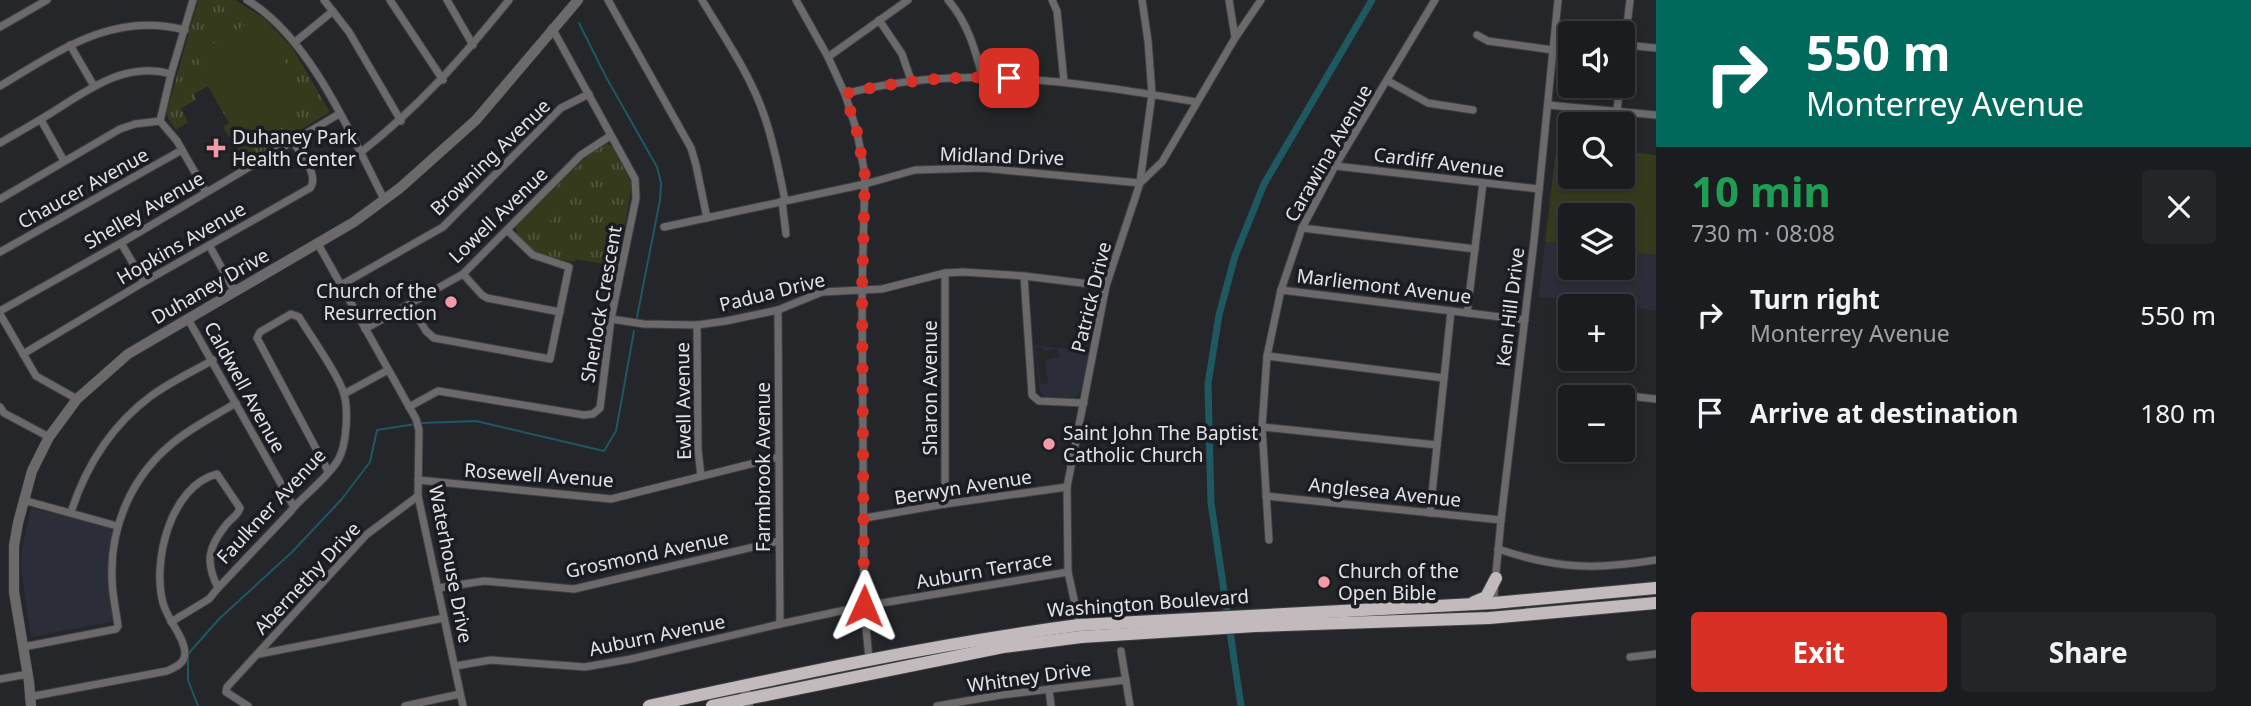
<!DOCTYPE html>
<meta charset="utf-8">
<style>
body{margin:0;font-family:"Noto Sans",sans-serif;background:#242529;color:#f1f3f6;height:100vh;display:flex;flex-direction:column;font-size:26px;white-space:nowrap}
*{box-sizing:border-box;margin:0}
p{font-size:23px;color:#a0a1a5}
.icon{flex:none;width:38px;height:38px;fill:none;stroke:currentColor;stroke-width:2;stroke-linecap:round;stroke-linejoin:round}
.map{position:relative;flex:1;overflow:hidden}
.details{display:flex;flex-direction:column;background:#1b1c20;width:595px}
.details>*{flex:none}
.hud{background:#00695c;color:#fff;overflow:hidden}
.buttons{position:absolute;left:1558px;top:21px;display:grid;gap:14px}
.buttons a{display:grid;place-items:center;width:77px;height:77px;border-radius:7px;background:#1b1c20;box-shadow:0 4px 10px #0003,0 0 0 2px #393a3e;font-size:35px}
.pin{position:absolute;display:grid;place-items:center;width:60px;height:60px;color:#fff;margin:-30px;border-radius:14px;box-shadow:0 4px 10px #0006}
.me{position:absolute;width:77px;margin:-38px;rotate:1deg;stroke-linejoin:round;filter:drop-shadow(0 0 5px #0008)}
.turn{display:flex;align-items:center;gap:24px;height:147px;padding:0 35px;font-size:32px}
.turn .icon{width:91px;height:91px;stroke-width:2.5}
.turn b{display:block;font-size:49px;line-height:60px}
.round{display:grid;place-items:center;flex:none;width:74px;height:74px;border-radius:7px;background:#242529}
.headline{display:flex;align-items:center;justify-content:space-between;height:119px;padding:0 35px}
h1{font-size:42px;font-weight:700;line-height:52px;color:#1e9e55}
.primary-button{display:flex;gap:14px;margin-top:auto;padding:14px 35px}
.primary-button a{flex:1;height:80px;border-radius:7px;background:#d93025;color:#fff;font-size:28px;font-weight:700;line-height:80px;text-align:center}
.primary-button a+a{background:#242529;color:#f1f3f6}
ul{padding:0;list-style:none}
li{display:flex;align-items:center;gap:21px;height:98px;padding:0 35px}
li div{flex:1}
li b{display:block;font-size:26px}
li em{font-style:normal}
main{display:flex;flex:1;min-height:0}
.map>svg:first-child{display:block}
.built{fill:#2b2e38;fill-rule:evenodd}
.grass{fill:url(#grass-tufts)}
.garden{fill:#363a1d}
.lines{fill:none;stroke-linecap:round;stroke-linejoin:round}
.stream{stroke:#1e5861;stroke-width:2}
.canal{stroke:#1e5861;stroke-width:7}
.minor-casing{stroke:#3f4044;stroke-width:9}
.tertiary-casing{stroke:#3f4044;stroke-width:11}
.trunk-casing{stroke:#3f4044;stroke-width:14}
.minor{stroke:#6c696a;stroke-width:7}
.tertiary{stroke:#6c696a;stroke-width:10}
.trunk{stroke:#c2babc;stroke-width:12}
.route{stroke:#d93025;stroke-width:12;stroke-dasharray:0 21.6}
.poi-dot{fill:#f39aa8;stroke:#1b1c21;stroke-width:2.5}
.labels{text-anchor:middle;stroke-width:7;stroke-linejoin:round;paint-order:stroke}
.poi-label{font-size:19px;fill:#e2e3e6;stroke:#1b1c21;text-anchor:start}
.street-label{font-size:19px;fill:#e2e3e6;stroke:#1b1c21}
</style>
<main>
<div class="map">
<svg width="1656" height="706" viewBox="0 0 1656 706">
<defs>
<pattern id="grass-tufts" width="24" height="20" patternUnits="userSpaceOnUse" patternTransform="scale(1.75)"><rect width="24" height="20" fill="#363a1d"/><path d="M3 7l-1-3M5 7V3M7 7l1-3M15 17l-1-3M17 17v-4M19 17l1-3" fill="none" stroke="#53563e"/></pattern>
</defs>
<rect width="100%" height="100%" fill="#24262a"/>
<!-- built -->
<g class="built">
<path d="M1545 242 1570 245V268H1622V251L1656 255V311L1618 304 1539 297Z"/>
<path d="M1035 345 1089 352 1082 390 1075 398 1046 397 1040 392ZM1042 346 1043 351 1057 349 1060 357 1045 360 1048 383 1041 384 1036 348Z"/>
<path d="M31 508 110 527 113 532 109 570 115 621 31 637 21 568 22 549Z"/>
</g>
<!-- grass -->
<g class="grass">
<path d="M198 0H235L265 19 293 49 330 112 246 162 223 127 229 123 208 86 194 94 196 100 181 108 188 122 176 130 168 119 167 112Z"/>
<path d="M607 143 614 148 632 184 618 266 575 259V262C555 258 518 253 516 227L594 149Z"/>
</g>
<!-- garden -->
<g class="garden">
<path d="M259 17 309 103 244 140 195 54Z"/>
<path d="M1557 141 1570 143V177H1622V151L1656 155V255L1622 251V215H1570V245L1545 242Z"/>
<path d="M562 185 574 196 551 221 539 210Z"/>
</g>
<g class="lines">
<!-- stream -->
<g class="stream">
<path d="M579 23 606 77 657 167 661 183 660 200 637 317"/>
<path d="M422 423 476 421 604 451 616 431 634 331"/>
<path d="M198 706 188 680V654L219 619 292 552 341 500 370 462 377 430 416 424"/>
</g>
<!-- canal -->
<path class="canal" d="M1241 706 1211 503 1208 384 1219 315 1235 256 1264 184 1372 0"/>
<defs>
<g id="minor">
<path d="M193 0 171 74 160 121 177 141 206 192"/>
<path d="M247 0C310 37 351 135 384 199"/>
<path d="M324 0 349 32 401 121"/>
<path d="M390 0 443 80"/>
<path d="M447 0 473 45"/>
<path d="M608 0 691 148 696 165 707 218"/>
<path d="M702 0C724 37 750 74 764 115 774 143 779 172 785 200"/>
<path d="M796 0 828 57 845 94 857 132 865 175 862 291 864 606 869 659"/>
<path d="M948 0C967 22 975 48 982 76"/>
<path d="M1052 0 1057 11 1064 82"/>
<path d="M1229 0 1235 37"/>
<path d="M879 20 902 54 912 83"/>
<path d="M0 27 47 0"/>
<path d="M1477 35 1488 41 1553 50"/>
<path d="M295 42 333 11"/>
<path d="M70 45 94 86"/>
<path d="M1625 45 1656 48"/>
<path d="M828 57 908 0"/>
<path d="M1622 66 1630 0"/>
<path d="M1388 81 1428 103 1473 110"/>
<path d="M0 86C59 51 113 11 185 30"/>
<path d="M845 94C960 62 1082 83 1197 102"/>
<path d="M1548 105 1656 115"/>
<path d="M1617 110 1620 86"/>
<path d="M41 120 64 161"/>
<path d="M0 143C17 133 35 123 51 113 88 90 125 61 171 74"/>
<path d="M360 153C420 106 462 58 509 0"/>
<path d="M1335 166 1539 189"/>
<path d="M1140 182 1152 94 1148 41 1142 0"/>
<path d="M0 199 120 129 135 124 160 121"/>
<path d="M782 201 786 234"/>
<path d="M664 227 865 184 915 170 982 168 1140 183"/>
<path d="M1302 228 1475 249"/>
<path d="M121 243 144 282"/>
<path d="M318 244 416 419 419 430 418 496 463 706"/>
<path d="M209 245 235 292"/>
<path d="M0 252 182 150"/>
<path d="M945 273V504"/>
<path d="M463 274 482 295 487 298 560 312"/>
<path d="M1024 276 1032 395 1039 401 1084 403"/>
<path d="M341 285 443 227 552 117 561 108 589 94"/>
<path d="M1281 290 1525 320"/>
<path d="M410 304 426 331 434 338 550 359 569 267 533 255 508 231"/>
<path d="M778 310 780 624"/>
<path d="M0 311 121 243 339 114"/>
<path d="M1467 313 1483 183"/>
<path d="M0 314 36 376 77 399"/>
<path d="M188 319 294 507"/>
<path d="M611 319 644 324 697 325 726 321 778 310 822 292 882 289 945 273 963 272 1024 276 1106 286"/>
<path d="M697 325 698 450 701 476"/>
<path d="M365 329 463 274 581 155 610 136"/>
<path d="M23 354 144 282 310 188C320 175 300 154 293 141"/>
<path d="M1267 356 1444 378"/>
<path d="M344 394 388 370"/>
<path d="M1611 394 1656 399"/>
<path d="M0 407 4 413 49 437"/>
<path d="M409 407 438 391 584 415 593 414 600 408 611 319 636 198 635 179 552 28"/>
<path d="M1262 427 1437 445"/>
<path d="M418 480 611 499 778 457"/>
<path d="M1266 496 1501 520"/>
<path d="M23 500 117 526"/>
<path d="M71 512C86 466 112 425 151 396 170 382 192 372 213 360"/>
<path d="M1430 513 1451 311"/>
<path d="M865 518 945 504 1067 487"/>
<path d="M1269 540 1262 427 1267 356 1281 290 1302 228 1335 166 1435 0"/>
<path d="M1498 549C1558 569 1595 570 1656 560"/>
<path d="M438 588 484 581 574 589 779 541"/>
<path d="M1493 605 1501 520 1534 241 1558 0"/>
<path d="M171 622 209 599 218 588 291 511 294 507C307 493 329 476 338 460 347 445 349 407 343 391 336 371 311 337 299 317L291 314 260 332 257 338 328 471"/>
<path d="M1080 627 1068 572 1067 487 1106 286 1140 183 1162 162 1235 38 1261 0"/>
<path d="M23 647 116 629 118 626C116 610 112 594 112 578 110 529 130 480 168 447 188 429 213 417 236 403"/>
<path d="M1121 651 1130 706"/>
<path d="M259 654 444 618"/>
<path d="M1630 657 1656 654"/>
<path d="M455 666 491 660 585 667 631 659 780 624 864 606 1068 572"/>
<path d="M0 679 28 674"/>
<path d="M1049 689 1051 706"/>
<path d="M29 697 167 671C176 667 185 663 185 653 184 636 167 619 163 603 152 562 170 486 217 474L240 508C238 516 231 518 226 525 208 547 205 562 218 588"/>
<path d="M248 706 226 692 227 687 366 535 418 496"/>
<path d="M405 706 460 694"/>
<path d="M937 706 1001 695 1126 680"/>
</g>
<g id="tertiary">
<path d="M744 685 748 706"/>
<path d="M31 706 29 682 14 592V546L18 523 32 471 49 437 77 399 128 354 354 222 400 188 476 120 578 0"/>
</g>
<g id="trunk">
<path d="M1474 602 1486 597 1496 578"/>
<path d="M649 706C792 675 934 644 1079 625L1494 603 1656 588"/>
<path d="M712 706 1003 647 1081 637 1255 626 1489 618 1656 603"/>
</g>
</defs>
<!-- minor casing -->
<use href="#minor" class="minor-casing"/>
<!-- tertiary casing -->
<use href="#tertiary" class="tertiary-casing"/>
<!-- trunk casing -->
<use href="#trunk" class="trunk-casing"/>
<!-- minor -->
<use href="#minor" class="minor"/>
<!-- tertiary -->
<use href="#tertiary" class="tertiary"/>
<!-- trunk -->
<use href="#trunk" class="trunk"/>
</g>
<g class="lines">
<!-- route -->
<path class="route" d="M864 606 862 291 865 176 857 132 845 94C895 81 958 75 1009 78"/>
</g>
<!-- markers -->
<g class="poi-dot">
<path d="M212.5 137.5h7v7h7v7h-7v7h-7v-7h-7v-7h7z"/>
<circle cx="451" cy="302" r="7"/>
<circle cx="1049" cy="444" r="7"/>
<circle cx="1324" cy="582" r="7"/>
</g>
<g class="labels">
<!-- poi labels -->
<g class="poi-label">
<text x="232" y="144">Duhaney Park<tspan x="232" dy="22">Health Center</tspan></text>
<text x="437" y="298" text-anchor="end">Church of the<tspan x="437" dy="22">Resurrection</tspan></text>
<text x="1063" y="440">Saint John The Baptist<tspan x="1063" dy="22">Catholic Church</tspan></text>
<text x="1338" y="578">Church of the<tspan x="1338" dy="22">Open Bible</tspan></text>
</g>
<!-- street labels -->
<g class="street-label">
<text transform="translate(1328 153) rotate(-60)" y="7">Carawina Avenue</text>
<text transform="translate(1002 156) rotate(2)" y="7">Midland Drive</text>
<text transform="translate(490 157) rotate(-44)" y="7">Browning Avenue</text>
<text transform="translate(1439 162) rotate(7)" y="7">Cardiff Avenue</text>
<text transform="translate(83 188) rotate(-29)" y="7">Chaucer Avenue</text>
<text transform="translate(144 210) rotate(-30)" y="7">Shelley Avenue</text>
<text transform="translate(498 215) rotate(-44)" y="7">Lowell Avenue</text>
<text transform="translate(181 243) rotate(-30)" y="7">Hopkins Avenue</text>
<text transform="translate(210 286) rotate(-30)" y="7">Duhaney Drive</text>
<text transform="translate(1384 286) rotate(7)" y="7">Marliemont Avenue</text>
<text transform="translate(772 292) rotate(-14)" y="7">Padua Drive</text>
<text transform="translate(1091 297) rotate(-76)" y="7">Patrick Drive</text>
<text transform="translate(601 304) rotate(-80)" y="7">Sherlock Crescent</text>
<text transform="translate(1510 307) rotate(-83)" y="7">Ken Hill Drive</text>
<text transform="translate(245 387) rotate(61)" y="7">Caldwell Avenue</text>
<text transform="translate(930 388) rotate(-90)" y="7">Sharon Avenue</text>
<text transform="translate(683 401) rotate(-91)" y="7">Ewell Avenue</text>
<text transform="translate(763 467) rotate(-90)" y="7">Farmbrook Avenue</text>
<text transform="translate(539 475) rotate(4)" y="7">Rosewell Avenue</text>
<text transform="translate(963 487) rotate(-9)" y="7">Berwyn Avenue</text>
<text transform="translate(1385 492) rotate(6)" y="7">Anglesea Avenue</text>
<text transform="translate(271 506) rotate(-47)" y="7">Faulkner Avenue</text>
<text transform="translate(647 554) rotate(-12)" y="7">Grosmond Avenue</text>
<text transform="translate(451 564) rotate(79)" y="7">Waterhouse Drive</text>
<text transform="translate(984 570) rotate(-10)" y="7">Auburn Terrace</text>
<text transform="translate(307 578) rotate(-47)" y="7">Abernethy Drive</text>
<text transform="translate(1148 603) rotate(-4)" y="7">Washington Boulevard</text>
<text transform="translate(657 635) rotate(-12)" y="7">Auburn Avenue</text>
<text transform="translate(1029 677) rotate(-8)" y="7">Whitney Drive</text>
</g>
</g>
</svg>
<div class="buttons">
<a><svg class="icon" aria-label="sound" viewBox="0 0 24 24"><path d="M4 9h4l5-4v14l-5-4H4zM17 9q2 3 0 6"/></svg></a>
<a><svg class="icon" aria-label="search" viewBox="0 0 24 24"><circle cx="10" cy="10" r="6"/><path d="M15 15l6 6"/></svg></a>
<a><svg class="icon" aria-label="layers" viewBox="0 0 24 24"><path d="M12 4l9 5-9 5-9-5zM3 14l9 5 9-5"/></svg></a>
<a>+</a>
<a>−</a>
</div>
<div class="pin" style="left:1009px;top:78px;background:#d93025"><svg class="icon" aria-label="arrive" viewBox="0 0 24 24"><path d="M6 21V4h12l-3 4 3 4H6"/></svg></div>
<svg class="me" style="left:864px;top:606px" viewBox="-20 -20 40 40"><path d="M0-17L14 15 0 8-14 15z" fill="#d93025" stroke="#fff" stroke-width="4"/></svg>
</div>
<section class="details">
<div class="hud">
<div class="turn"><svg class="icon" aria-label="right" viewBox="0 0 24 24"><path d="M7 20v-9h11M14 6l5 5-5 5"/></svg><div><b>550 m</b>Monterrey Avenue</div></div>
</div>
<div class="headline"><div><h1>10 min</h1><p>730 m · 08:08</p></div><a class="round"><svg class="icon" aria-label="close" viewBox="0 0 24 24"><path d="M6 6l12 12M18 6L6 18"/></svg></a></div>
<ul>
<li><svg class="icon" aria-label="right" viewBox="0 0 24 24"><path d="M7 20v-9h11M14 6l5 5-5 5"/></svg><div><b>Turn right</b><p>Monterrey Avenue</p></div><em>550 m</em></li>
<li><svg class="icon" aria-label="arrive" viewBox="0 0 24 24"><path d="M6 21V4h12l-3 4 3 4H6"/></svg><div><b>Arrive at destination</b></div><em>180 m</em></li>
</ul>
<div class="primary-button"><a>Exit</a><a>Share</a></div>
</section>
</main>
